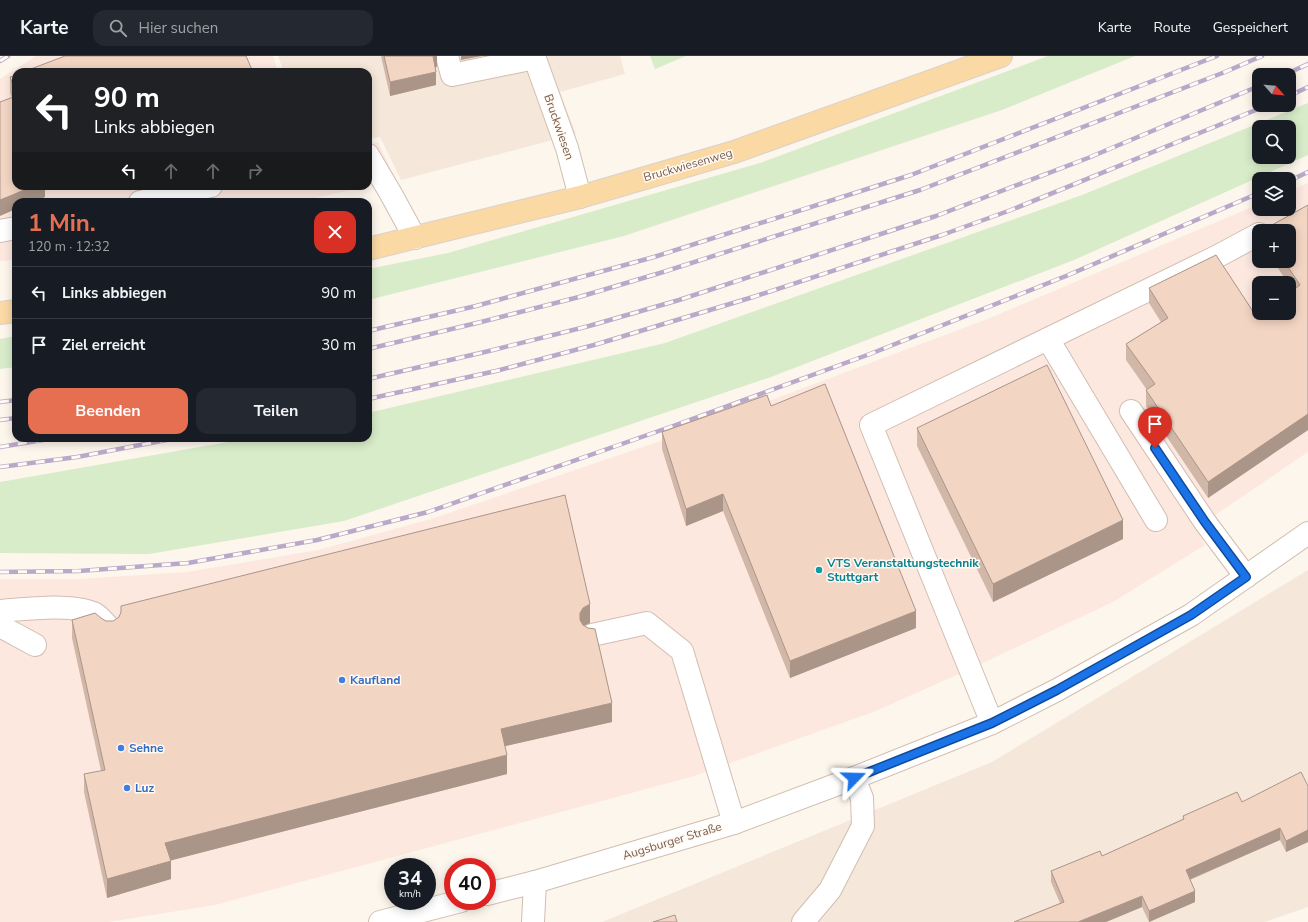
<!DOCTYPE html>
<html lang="de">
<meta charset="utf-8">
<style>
body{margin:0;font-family:"Nunito Sans",sans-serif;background:#242831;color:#f1f3f6;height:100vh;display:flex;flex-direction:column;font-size:15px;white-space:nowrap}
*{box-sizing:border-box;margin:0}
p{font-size:13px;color:#9ea1a6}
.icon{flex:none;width:22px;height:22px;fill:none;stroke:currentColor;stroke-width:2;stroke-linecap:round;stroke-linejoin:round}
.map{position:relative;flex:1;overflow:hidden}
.details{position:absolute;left:12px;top:142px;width:360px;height:244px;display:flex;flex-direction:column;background:#171b24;border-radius:12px;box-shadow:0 2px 10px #0003}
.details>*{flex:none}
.top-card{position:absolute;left:12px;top:12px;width:360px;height:122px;border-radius:12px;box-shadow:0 2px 10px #0003;background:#202124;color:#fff;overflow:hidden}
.needle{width:26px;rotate:117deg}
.buttons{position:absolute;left:1252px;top:12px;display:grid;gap:8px}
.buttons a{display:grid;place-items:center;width:44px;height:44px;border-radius:8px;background:#171b24;box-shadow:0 2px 10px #0003;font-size:20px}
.speed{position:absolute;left:384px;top:802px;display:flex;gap:8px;font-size:20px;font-weight:700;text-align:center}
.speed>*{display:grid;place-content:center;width:52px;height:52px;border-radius:50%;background:#171b24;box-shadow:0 2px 10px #0003;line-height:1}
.speed small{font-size:10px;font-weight:400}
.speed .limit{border:6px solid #d22;background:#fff;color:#111}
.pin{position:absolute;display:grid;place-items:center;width:34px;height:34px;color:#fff;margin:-41px -17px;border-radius:50% 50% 50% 0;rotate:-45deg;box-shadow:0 0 4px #0007}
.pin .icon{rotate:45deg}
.me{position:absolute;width:44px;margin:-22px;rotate:68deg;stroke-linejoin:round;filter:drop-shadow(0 0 3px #0008)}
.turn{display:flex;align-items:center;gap:14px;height:84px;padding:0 16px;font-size:18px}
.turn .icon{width:52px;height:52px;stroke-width:2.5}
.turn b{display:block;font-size:28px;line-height:34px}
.lanes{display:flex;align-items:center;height:38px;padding:0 16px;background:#0003;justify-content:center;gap:20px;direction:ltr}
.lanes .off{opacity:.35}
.round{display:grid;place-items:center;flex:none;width:42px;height:42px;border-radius:12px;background:#242831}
.headline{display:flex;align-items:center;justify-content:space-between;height:68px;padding:0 16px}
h1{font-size:24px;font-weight:700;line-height:30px;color:#e76f51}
.cta{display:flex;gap:8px;margin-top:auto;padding:8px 16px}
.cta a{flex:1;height:46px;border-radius:12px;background:#e76f51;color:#fff;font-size:16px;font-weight:700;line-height:46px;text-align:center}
.cta a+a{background:#242831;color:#f1f3f6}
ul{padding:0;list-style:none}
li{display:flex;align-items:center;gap:12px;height:52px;padding:0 16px;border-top:1px solid #363941}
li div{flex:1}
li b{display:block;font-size:15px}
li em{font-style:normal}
header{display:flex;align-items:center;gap:24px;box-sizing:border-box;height:56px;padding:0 20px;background:#171b24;border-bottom:1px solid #363941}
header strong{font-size:19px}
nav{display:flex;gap:22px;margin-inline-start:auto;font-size:14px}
.search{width:280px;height:36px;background:#242831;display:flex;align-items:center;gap:10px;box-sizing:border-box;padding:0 14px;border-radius:12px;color:#9ea1a6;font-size:15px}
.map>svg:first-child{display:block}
.residential{fill:#f5e8da}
.commercial{fill:#fde8e0;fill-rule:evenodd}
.grass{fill:#d8ecc9;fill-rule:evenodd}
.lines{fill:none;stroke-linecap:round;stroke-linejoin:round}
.minor-casing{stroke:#d1beb0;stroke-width:24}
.major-casing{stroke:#dad1cd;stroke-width:24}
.minor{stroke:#fff;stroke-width:22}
.major{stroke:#fbd9a5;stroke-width:22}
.rail-casing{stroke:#b9a8c9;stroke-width:4.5}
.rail{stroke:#fffaf3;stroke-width:3;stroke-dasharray:9;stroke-linecap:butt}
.wall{fill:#d1b7a8}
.shaded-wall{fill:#aa9588}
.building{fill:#f3d5c3;stroke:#aa9588}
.route-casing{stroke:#114b97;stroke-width:10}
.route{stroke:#1a73e8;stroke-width:7}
.culture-dot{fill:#0f9aa8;stroke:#fffaf3;stroke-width:1.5}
.shop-dot{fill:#3f7fe0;stroke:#fffaf3;stroke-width:1.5}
.labels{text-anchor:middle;stroke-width:3;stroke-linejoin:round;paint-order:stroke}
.street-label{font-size:12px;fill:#7a5c4d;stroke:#fffaf3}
.culture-label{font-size:12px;font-weight:bold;fill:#0d838f;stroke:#fffaf3;text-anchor:start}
.shop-label{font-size:12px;font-weight:bold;fill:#366cbe;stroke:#fffaf3;text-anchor:start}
</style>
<header>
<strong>Karte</strong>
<div class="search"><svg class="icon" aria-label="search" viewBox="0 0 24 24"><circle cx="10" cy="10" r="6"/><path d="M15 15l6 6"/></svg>Hier suchen</div>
<nav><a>Karte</a><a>Route</a><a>Gespeichert</a></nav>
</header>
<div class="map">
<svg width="1308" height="866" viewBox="0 0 1308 866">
<rect width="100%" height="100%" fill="#fdf6ec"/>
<!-- residential -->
<g class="residential">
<path d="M278 0H620L625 18 560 36 576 78 401 124 380 81 368 83V16H284Z"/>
<path d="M1308 514V851L1265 866H602L992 706Z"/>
</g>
<!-- commercial -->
<g class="commercial">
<path d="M36 0H273L278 16H16V130H368V88L378 86 396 124 297 146H16V204L0 205V23Z"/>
<path d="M1308 127V396L1196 472 1205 489 1113 546 970 613 876 655 691 721 215 849 109 866H0V523H80L187 516 318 494 431 463 675 380 990 262 1259 148V153H1289V135ZM1259 175H1289V205H1259ZM1259 227H1289V257H1259Z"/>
</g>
<!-- grass -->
<g class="grass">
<path d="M650 0H686L655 13Z"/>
<path d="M1048 0H1135L1002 54 624 180 368 244V213L448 197 760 107Z"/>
<path d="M1308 47V99L1074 204 771 321 344 465 149 498 0 497V426L251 382H368V357L665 287 1082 139ZM1259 71H1289V101H1259Z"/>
<path d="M16 280V311L0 313V283Z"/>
</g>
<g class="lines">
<defs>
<g id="minor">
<path d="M447 0 452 19 535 2"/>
<path d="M534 0 567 92 580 141"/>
<path d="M368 99 391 138 415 182"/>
<path d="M140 146 211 130"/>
<path d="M0 175 16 172"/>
<path d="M1048 283 1156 464"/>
<path d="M1131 355 1205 466 1246 521"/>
<path d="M0 555C25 553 70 547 93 557 99 559 104 567 109 571"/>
<path d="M0 570 35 589"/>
<path d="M592 579 647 567 682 595 734 767"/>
<path d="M992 667 871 369 1218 200 1259 178"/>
<path d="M487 838 535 826 734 767 854 722 992 667 1057 634 1191 559 1308 477"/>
<path d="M380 866 461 845"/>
<path d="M533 866 535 826"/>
<path d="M803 866 830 834 863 770 862 742 854 722"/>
</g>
<g id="major">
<path d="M368 193 580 141 734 96 1001 0"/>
<path d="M0 257 16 255"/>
</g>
</defs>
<!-- minor casing -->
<use href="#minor" class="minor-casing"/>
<!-- major casing -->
<use href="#major" class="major-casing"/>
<!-- minor -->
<use href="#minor" class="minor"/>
<!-- major -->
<use href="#major" class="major"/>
<defs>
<g id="rail">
<path d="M0 5 8 0"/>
<path d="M1284 19 1308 8"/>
<path d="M1289 40 1308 31"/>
<path d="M1289 125 1308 116"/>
<path d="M368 275 476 250 654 201 911 119 1217 0"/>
<path d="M368 293 481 266 579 241 660 217 920 134 1225 16 1262 0"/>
<path d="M368 323 489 295 589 270 679 244 936 160 1088 102 1259 30"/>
<path d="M368 343 496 315 594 289 753 241 942 179 1011 154 1268 49"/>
<path d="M0 346 16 344"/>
<path d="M0 364 16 362"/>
<path d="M0 391 55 382"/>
<path d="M0 411 77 401 177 382"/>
<path d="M0 516 79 515 188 507 317 484 428 456 673 370 870 298 1066 220 1259 137"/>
</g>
</defs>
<!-- rail casing -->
<use href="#rail" class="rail-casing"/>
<!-- rail -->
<use href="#rail" class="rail"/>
</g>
<!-- wall -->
<g class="wall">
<path d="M381 0H437V11H435L436 29 390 40Z"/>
<path d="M16 19V130H45V141L33 146H16L12 42 10 37V21Z"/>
<path d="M1308 149V374L1208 442 1146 350V334H1147L1126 304V288L1161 266 1149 247V232L1256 260 1293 234 1289 229V227H1288L1273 205H1289V175H1263V174Z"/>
<path d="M771 350 916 572 790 622 723 455 686 470 662 393V376Z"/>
<path d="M917 372 1123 483 993 546 917 390Z"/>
<path d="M72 564 106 565 590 567 584 570 612 666 505 690 507 718 171 804V823L107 842 84 736V718L101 715 72 582Z"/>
<path d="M1308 730V786L1286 796 1280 784 1190 824 1195 846 1149 866 1142 851 1106 866H1014L1060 847 1051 826V815L1102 800 1183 763V760Z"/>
</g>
<!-- shaded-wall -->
<g class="shaded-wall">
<path d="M432 0H437V11L432 12Z"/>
<path d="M461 0H482L461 4Z"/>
<path d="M436 16V29L390 40V26Z"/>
<path d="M34 130H45V141L33 146H16V153L0 160V144Z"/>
<path d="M1308 358V374L1208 442V426Z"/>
<path d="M723 438V455L686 470V453Z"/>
<path d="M1123 464V483L993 546V528Z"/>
<path d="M590 548V567L583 570 580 576V557L583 552Z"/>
<path d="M916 555V572L790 622V605Z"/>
<path d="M612 647V666L501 691V673Z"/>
<path d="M507 699V718L165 806V787Z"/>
<path d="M1280 772V784L1186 825V814Z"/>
<path d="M1308 774V786L1286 796V785Z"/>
<path d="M171 805V823L107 842V823Z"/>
<path d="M1195 835V846L1149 866V855Z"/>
<path d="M1142 840V851L1106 866H1078Z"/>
</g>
<!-- building -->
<g class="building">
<path d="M65 0H246L253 16H23Z"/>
<path d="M384 0H433L436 16 390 26Z"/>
<path d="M16 19V38L10 21Z"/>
<path d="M16 40V130H34L0 144V46Z"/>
<path d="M1308 149V358L1208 426 1146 334 1155 328 1126 288 1168 262 1149 232 1216 199 1256 260 1259 257H1289V237L1300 229 1284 205H1289V175H1264L1263 174Z"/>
<path d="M1047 309 1123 464 993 528 917 372Z"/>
<path d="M825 328 916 555 790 605 723 438 686 453 662 376 767 339 771 350Z"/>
<path d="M565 439 590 548 583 552 580 557V564L583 569 588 572 595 573 612 647 501 673 507 699 165 787 171 805 107 823 84 718 105 714 72 564 95 557 101 562 106 565H113L119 561 121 556V550Z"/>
<path d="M1301 716 1308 730V774L1286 785 1280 772 1186 814 1195 835 1149 855 1142 840 1078 866H1014L1064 846 1051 815 1100 795 1102 800 1184 763 1183 760 1237 736 1242 746Z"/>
<path d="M675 859 677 866H653Z"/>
</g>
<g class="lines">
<defs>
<path id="route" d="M854 722 992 667 1057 634 1191 559 1246 521 1205 466 1155 392"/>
</defs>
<!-- route casing -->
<use href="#route" class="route-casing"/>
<!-- route -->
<use href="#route" class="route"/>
</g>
<!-- markers -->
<circle class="culture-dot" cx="819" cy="514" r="4"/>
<g class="shop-dot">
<circle cx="342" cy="624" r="4"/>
<circle cx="121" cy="692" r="4"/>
<circle cx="127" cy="732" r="4"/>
</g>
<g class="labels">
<!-- street labels -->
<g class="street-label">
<text transform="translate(559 71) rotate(71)" y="4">Bruckwiesen</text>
<text transform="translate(688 109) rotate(-16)" y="4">Bruckwiesenweg</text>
<text transform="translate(672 785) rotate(-17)" y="4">Augsburger Straße</text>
</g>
<!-- culture labels -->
<g class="culture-label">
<text x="827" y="511">VTS Veranstaltungstechnik<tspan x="827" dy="14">Stuttgart</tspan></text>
</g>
<!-- shop labels -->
<g class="shop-label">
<text x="350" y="628">Kaufland</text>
<text x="129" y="696">Sehne</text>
<text x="135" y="736">Luz</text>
</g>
</g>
</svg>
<div class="buttons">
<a><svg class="needle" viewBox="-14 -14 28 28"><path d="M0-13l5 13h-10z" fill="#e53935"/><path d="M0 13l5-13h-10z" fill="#9ea1a6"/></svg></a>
<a><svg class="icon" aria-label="search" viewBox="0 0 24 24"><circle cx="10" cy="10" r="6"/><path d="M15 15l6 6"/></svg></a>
<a><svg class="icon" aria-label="layers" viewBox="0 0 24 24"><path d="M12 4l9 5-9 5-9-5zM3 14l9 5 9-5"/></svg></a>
<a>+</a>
<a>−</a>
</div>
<div class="speed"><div>34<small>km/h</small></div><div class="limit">40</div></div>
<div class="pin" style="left:1155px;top:392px;background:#d93025"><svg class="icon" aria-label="arrive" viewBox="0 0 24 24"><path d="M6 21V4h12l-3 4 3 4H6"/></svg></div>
<svg class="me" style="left:854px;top:722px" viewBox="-20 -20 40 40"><path d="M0-17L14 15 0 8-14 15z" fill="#1a73e8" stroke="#fff" stroke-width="4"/></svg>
<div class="top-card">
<div class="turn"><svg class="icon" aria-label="left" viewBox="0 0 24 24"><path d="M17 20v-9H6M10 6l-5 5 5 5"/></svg><div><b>90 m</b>Links abbiegen</div></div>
<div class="lanes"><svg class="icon" aria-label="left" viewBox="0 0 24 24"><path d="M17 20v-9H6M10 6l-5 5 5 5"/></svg><svg class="icon off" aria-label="ahead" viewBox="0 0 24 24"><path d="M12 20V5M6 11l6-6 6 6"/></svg><svg class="icon off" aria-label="ahead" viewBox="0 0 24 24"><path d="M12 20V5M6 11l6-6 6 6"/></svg><svg class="icon off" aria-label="right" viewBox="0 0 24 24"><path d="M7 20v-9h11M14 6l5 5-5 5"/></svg></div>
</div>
<section class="details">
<div class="headline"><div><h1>1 Min.</h1><p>120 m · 12:32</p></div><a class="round" style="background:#d93025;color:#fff"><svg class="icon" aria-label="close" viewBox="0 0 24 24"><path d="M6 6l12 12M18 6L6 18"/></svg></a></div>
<ul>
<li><svg class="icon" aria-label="left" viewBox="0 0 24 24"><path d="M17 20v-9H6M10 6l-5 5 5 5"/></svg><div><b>Links abbiegen</b></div><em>90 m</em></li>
<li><svg class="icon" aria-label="arrive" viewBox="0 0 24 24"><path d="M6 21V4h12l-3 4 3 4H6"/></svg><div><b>Ziel erreicht</b></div><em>30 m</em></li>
</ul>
<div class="cta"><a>Beenden</a><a>Teilen</a></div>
</section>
</div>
